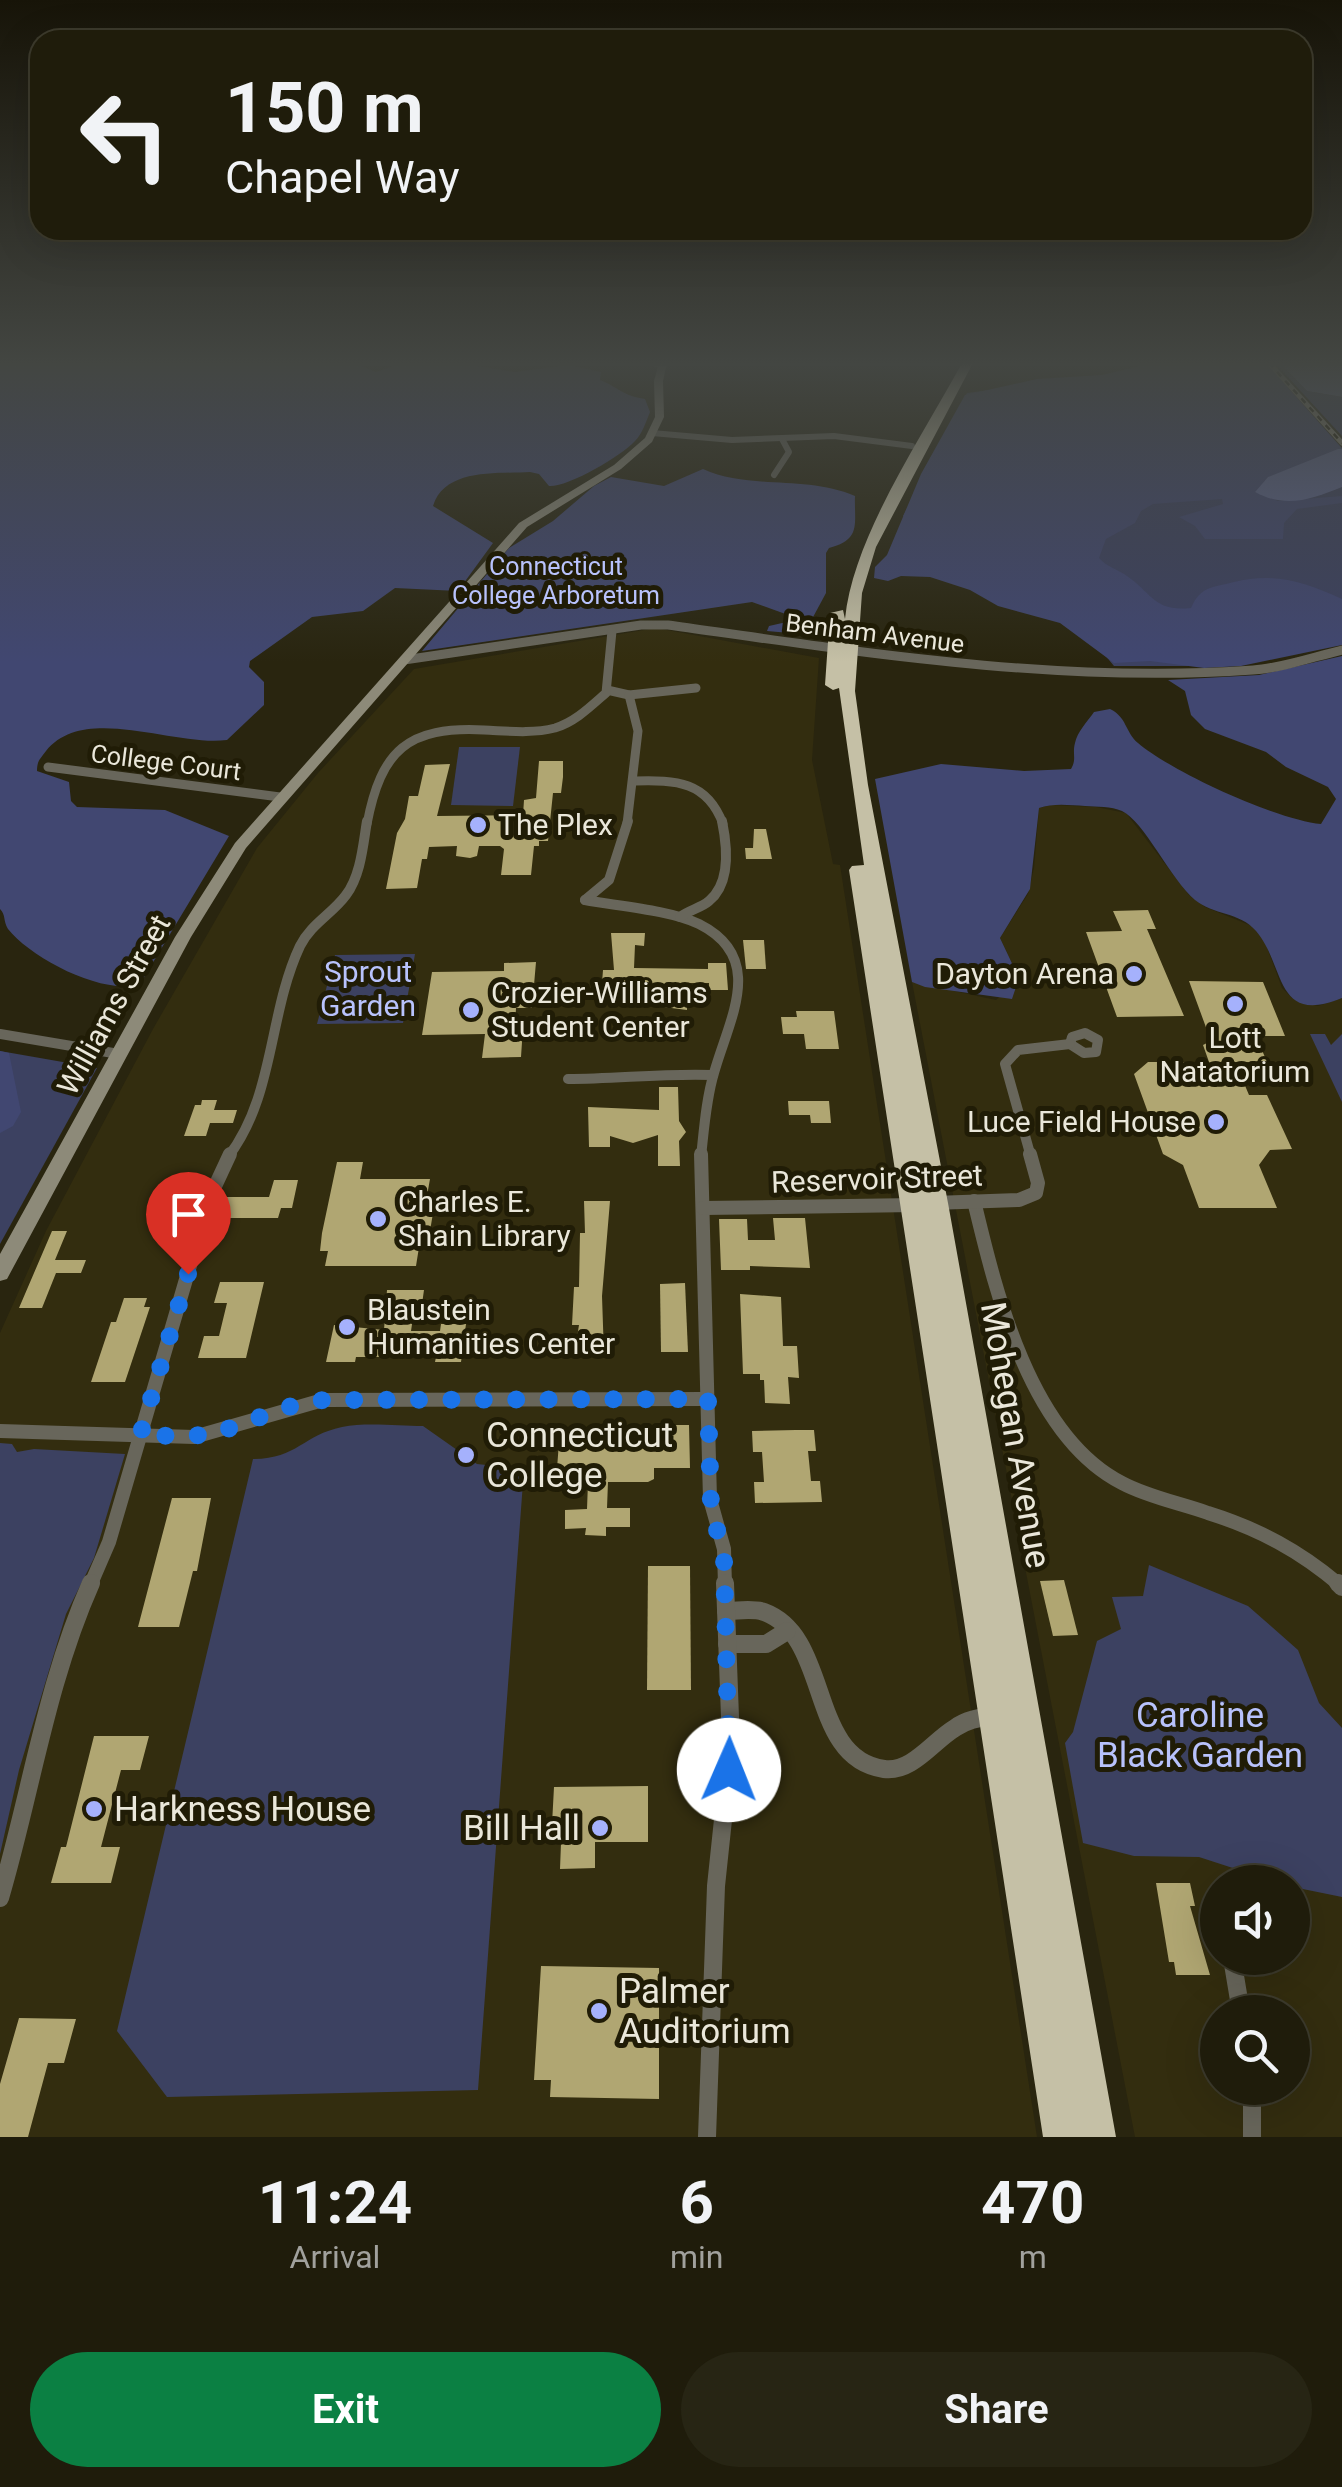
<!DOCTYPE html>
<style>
body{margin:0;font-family:Roboto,sans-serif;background:#272514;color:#f1f3f6;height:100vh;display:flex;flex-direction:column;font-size:38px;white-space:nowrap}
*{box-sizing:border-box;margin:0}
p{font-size:32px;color:#a1a19d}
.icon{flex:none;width:55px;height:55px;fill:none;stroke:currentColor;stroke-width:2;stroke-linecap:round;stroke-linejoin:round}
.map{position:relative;height:2137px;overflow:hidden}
.details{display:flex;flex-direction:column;background:#1f1c0b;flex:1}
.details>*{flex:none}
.guide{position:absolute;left:30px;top:30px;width:1282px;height:210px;border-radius:30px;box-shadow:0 10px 40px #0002,0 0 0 2px #3c3a2c;background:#1f1c0b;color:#f1f3f6;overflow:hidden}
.controls{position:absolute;left:1200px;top:1865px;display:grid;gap:20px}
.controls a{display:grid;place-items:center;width:110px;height:110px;border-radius:50%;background:#1f1c0b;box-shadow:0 10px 40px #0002,0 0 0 2px #3c3a2c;font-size:50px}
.pin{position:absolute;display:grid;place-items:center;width:85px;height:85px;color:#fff;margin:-102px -42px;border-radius:50% 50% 50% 0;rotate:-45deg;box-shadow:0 0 10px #0007}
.pin .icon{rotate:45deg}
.me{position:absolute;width:110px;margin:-55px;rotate:1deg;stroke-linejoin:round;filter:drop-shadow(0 0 8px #0008)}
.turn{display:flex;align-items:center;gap:35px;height:210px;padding:0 30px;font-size:45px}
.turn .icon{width:130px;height:130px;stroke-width:2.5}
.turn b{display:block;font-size:70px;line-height:85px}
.eta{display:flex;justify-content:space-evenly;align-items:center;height:170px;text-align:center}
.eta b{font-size:60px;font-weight:700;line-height:70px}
.action{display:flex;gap:20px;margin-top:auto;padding:20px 30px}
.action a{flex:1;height:115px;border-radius:60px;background:#0b8043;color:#fff;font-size:40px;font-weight:700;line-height:115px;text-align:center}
.action a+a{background:#272514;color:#f1f3f6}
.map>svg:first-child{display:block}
.built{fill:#332d0f;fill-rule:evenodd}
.green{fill:#3c4161}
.forest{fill:#414771}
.water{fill:#5c6490}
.building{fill:#b0a672}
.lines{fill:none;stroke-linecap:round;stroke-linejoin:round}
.street-far4{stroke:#68665b;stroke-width:6}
.street-far3{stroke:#68665b;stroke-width:9}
.street-far2{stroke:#68665b;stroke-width:10}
.street-far1{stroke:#68665b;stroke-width:14}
.street{stroke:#68665b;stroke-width:18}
.secondary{fill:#8d8a79;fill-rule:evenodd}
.highway{fill:#c5c0a6;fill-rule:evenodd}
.rail-casing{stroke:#888473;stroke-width:5}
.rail{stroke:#201c06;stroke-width:2.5;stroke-dasharray:6;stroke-linecap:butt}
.route{stroke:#1a73e8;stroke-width:18;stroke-dasharray:0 32.4}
.poi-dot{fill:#a5b1fc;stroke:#201c06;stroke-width:4}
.labels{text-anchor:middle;stroke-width:10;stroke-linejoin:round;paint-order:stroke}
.far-park-label{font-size:25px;fill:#b8c2fc;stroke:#201c06}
.far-street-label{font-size:25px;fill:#eae7da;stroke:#201c06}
.poi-label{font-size:30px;fill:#eae7da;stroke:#201c06;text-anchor:start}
.park-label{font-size:30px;fill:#b8c2fc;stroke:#201c06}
.street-label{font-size:30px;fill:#eae7da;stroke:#201c06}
.near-poi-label{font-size:35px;fill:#eae7da;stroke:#201c06;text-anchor:start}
.near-street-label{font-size:35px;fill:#eae7da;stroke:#201c06}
.near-park-label{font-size:35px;fill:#b8c2fc;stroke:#201c06}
</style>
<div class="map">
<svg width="1342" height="2137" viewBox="0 0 1342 2137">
<rect width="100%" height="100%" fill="#29250f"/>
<!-- built -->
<g class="built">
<path d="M656 628 819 658 812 760 833 864 840 865 1037 2137H0V1333L46 1231 153 1029 257 848 318 773 414 669Z"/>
<path d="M1051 805 1096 807 1126 813 1189 895 1205 907 1252 926 1265 942 1282 988 1292 998 1318 1006 1342 998V2137H1135L912 982 996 1000 1019 978 1000 938 1028 894 1034 868 1039 808ZM1218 1882H1292V1958H1218ZM1218 2012H1292V2088H1218Z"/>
</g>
<!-- green -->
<g class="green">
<path d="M1197 363H1266L1342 448V644L1236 666H1114L1021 554 903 516 967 393Z"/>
<path d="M1275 363 1283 366 1307 391 1342 397V436Z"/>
<path d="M459 747H520L513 806 451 805Z"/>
<path d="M415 954 403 1023 317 1024 335 955Z"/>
<path d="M1310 1034H1325L1331 1045 1342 1034V1102Z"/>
<path d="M0 1051 97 1068 0 1244Z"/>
<path d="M423 1426 477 1464 524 1469 478 2090 167 2097 117 2031 253 1459C297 1459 303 1435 342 1427 366 1422 398 1426 423 1426Z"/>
<path d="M0 1443 12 1444 17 1452 34 1449 125 1454 94 1558 66 1614 19 1770 0 1854Z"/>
<path d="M1149 1565 1248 1606 1298 1650 1319 1703 1342 1728V1897L1293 1887 1292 1882H1276L1199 1857 1134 1856 1083 1843 1065 1743 1073 1732 1097 1641 1121 1629 1112 1597 1143 1596Z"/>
</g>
<!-- forest -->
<g class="forest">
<path d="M0 363H354L376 372 394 366 459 363 515 372 569 365 601 372 600 380C618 387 623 396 645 399L650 412C646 422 642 434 635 441 621 456 569 487 549 486L539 474 530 472C497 474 445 468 433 506L493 543 458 591 395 588 363 611 312 617 250 661 249 667 264 682V705L227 740C174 747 84 703 46 751 40 759 37 761 37 771L69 782 71 801 77 807 165 810 229 836 140 984C103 996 31 958 8 929 3 921 6 915 0 909Z"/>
<path d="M1153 363H1266L1342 449 1268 477 1255 492 1278 501 1342 496V503L1297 509 1284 523 1283 539H1205L1195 526 1179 517 1223 504 1222 499 1153 504 1141 511 1135 523 1106 539 1099 558C1107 567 1117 569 1127 576 1152 593 1154 612 1191 608 1201 586 1211 588 1234 582 1274 572 1305 582 1342 599V645L1241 666 1204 668 1150 661 1114 663 1060 623 998 606 970 590 930 577 901 576 888 581 874 578 875 567 887 555 921 474 965 395 1037 379 1102 375Z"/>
<path d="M703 469C749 490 807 475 855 496 854 523 862 540 829 548L826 553V593L812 619 810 631 801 634 767 631 769 626 791 621V616L752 602 422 651 509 548 553 521 594 486 611 477 664 486Z"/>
<path d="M1342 656V998C1274 1026 1286 966 1256 931 1240 912 1213 915 1195 900 1171 880 1144 821 1122 811 1111 806 1097 807 1085 806 1069 805 1053 803 1039 808L1030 889 1000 938 1019 978 1012 999 925 987 912 982 875 779 941 764 1024 771 1071 769C1077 759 1072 754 1075 743 1077 732 1088 721 1094 712L1110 709C1127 717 1125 732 1138 743 1172 772 1277 820 1321 824L1336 799 1328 787 1286 767 1266 752 1205 729 1191 715 1185 691 1168 680 1259 675Z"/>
<path d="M0 1051 9 1053 21 1112 13 1126 0 1133Z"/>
</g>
<!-- water -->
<g class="water">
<path d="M1280 363H1342V397L1307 391Z"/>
<path d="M1338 449H1342V487C1312 499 1286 509 1255 492L1268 477Z"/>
</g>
<!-- building -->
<g class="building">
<path d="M539 761H563V777L561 793H553L548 841H539V846H534L531 875H501L504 849 500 846H479L477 856 470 858 456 856 457 846 429 847 427 859H422L417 888 386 889 397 833 405 819 409 796H418L425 765 450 764 437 816 523 815 524 800 536 798Z"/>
<path d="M754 829H766L772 859H746L745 848H753Z"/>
<path d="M1148 910 1156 929H1147L1184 1016 1117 1017 1086 932 1122 931 1113 911Z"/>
<path d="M611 933H645L644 946 635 945 634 968 708 969V963H726L728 990H709V983H686L687 1010 648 1005V982L602 983 603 970H614Z"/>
<path d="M743 940H764L766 969H746Z"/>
<path d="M536 962 532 1008H516L515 1027H523L521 1057 482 1058 485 1034 422 1035 432 972 504 971V963Z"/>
<path d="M1189 981 1263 982 1285 1036H1256L1267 1062H1235L1249 1095H1267L1292 1149 1270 1150 1259 1165 1277 1208H1199L1183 1165 1163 1154 1134 1074 1148 1062H1209L1203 1045 1211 1041Z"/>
<path d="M796 1011H834L839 1049H806L804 1034H783L781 1017H797Z"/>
<path d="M659 1087H678L679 1121 686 1132 679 1141 680 1166H658V1135L633 1143 610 1136V1147H589L588 1107 659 1110Z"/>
<path d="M202 1100H217L214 1110H237L233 1123H210L206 1136H184L195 1105H201Z"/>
<path d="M788 1101H829L831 1123H811L810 1115H789Z"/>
<path d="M337 1162H363L360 1179H430L425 1207H434L431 1225 426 1241H420L416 1266H325L328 1251H320L322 1233Z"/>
<path d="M274 1180H298L292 1208H281L278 1218H214L211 1210 202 1208 193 1218H176L183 1197H200L202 1204 210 1208 222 1197H269Z"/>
<path d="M584 1201H610L602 1296 604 1355H574L579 1325H572L574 1287H579L580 1233H585Z"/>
<path d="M773 1218H805L810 1268 750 1266V1270H721L719 1219H747L748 1240H775Z"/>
<path d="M52 1231H67L55 1260H86L81 1273H56L42 1308H19Z"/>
<path d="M220 1282H264L246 1358H198L204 1336H219L227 1303H214Z"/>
<path d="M685 1283 688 1352H661L660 1284Z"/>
<path d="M387 1290H424L421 1311H414L411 1331H440L441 1324H466L461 1362H435L436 1357H356L355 1362H326L334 1325 384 1330Z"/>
<path d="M740 1294 781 1297 783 1346H797L799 1378 788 1377 790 1404 765 1403 764 1380H760V1374H743Z"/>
<path d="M124 1298H147L144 1307H150L125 1382H91L111 1322H116Z"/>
<path d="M664 1425H689L690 1468H654V1479L648 1482H608L607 1508H630V1527H606V1536L585 1535 586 1528 565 1529V1510L587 1509 588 1482H556L559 1442 664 1443Z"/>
<path d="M796 1430H814L816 1451H808L811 1481H820L822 1502 755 1503 754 1482H764L762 1452H753L752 1431Z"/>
<path d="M172 1498H211L197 1571H193L179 1627H138Z"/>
<path d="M648 1566H690L691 1690H647Z"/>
<path d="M1064 1580 1078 1635 1053 1636 1040 1581Z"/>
<path d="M94 1736H149L140 1770H121L101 1847H120L111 1883H51L61 1847H66Z"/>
<path d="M648 1786V1842H595V1868L560 1869 561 1843H551L554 1787Z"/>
<path d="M1156 1883H1190L1195 1906H1190L1210 1975H1176L1174 1962H1169Z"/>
<path d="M541 1966 659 1968V2099L550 2097 551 2080H534Z"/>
<path d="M19 2018 76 2019 64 2063H48L28 2137H0V2084Z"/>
</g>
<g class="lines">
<!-- street-far4 -->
<g class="street-far4">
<path d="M652 363 662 365"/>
<path d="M652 433 732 440 834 436 912 446"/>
<path d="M774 475 789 452 782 439"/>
</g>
<!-- street-far3 -->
<g class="street-far3">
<path d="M404 660 641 625H668C860 652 1058 684 1253 670 1282 668 1313 657 1342 650"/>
<path d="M607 690 629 695 696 688"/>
<path d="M48 767 280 797"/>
<path d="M635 781C676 780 707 781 723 824"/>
<path d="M367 824C381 750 408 726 484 730 508 731 531 734 555 728 575 722 590 707 606 693L612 631"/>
<path d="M627 824 638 731 629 695"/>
</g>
<!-- street-far2 -->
<g class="street-far2">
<path d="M585 900C617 906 670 910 699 924 767 958 729 1019 714 1073 706 1099 704 1130 701 1157"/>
<path d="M585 900 609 880 628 821"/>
<path d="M680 917C689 910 701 908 709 901 731 883 727 845 722 821"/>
<path d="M1085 1033 1098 1040 1096 1052 1084 1053 1070 1044 1072 1037Z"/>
<path d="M0 1034 119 1054"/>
<path d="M568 1079C617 1079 664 1073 713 1075"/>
<path d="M228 1157C275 1096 268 1014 300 946 311 924 332 914 346 895 361 875 363 845 367 821"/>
<path d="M1031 1157 1005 1064 1018 1050 1070 1044"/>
</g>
<!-- street-far1 -->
<g class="street-far1">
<path d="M701 1154 710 1499 724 1549 725 1586"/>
<path d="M210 1197 230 1154"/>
<path d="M974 1201C996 1293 1030 1436 1122 1483 1148 1497 1180 1503 1208 1513 1259 1529 1300 1551 1341 1586"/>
<path d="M934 1203 1019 1200 1036 1193 1038 1183 1030 1154"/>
<path d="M703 1208 916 1205"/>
<path d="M0 1431 194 1437 323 1400 708 1399"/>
<path d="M90 1586 109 1542 204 1218"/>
</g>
<!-- street -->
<g class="street">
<path d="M1338 1583 1342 1587"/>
<path d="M726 1611C738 1611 753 1608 764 1612 832 1637 807 1758 884 1769 912 1773 933 1741 955 1728 966 1720 978 1718 991 1716"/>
<path d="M727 1644H766L787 1631"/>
<path d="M0 1898C31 1793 46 1684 91 1583"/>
<path d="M1232 1958 1241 2012"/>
<path d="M1252 2088V2137"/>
<path d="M707 2137 716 1886 731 1744 725 1583"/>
</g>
<!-- secondary -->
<path class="secondary" d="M659 363H667L663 381 664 417 652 442 621 469 527 527 246 848 191 937 7 1279 0 1281V1254L175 937 235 843 519 523 614 465 645 438 655 417 654 381Z"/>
<!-- highway -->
<path class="highway" d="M962 363H973L876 547 862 593 855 691 868 785 948 1203 1116 2137H1043L849 870 852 866 864 865 839 688 833 690 825 685 830 613 843 610 845 619C853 537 922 437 962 363Z"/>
<defs>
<path id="rail" d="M1269 363 1342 443"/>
</defs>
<!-- rail casing -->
<use href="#rail" class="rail-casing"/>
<!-- rail -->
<use href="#rail" class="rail"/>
</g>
<!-- sky -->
<linearGradient id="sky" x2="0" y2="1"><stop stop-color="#171408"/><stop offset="0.55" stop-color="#434642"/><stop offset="1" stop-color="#434642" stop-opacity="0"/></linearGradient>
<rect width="1342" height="662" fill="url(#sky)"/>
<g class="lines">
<!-- route -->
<path class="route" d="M188 1274 140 1436 211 1435 288 1407 323 1400 708 1399 711 1506 724 1558 729 1770"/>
</g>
<!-- markers -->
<g class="poi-dot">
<circle cx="478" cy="825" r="10"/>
<circle cx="1134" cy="974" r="10"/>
<circle cx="1235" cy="1004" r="10"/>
<circle cx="471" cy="1010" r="10"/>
<circle cx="1216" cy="1122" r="10"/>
<circle cx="378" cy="1219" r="10"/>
<circle cx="347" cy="1327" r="10"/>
<circle cx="466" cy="1455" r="10"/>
<circle cx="94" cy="1809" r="10"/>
<circle cx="600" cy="1828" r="10"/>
<circle cx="599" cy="2011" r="10"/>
</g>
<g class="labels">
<!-- far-park labels -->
<g class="far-park-label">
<text x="556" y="575">Connecticut<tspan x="556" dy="29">College Arboretum</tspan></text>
</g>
<!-- far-street labels -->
<g class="far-street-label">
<text transform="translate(875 633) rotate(7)" y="9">Benham Avenue</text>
<text transform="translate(166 762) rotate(7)" y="9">College Court</text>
</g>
<!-- poi labels -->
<g class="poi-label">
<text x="498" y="835">The Plex</text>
<text x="1114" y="984" text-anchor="end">Dayton Arena</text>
<text x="491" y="1003">Crozier-Williams<tspan x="491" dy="34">Student Center</tspan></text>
<text x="1235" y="1048" text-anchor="middle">Lott<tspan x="1235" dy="34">Natatorium</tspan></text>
<text x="1196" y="1132" text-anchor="end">Luce Field House</text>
<text x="398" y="1212">Charles E.<tspan x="398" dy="34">Shain Library</tspan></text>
<text x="367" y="1320">Blaustein<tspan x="367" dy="34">Humanities Center</tspan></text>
</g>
<!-- park labels -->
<g class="park-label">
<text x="368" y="982">Sprout<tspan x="368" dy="34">Garden</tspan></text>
</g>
<!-- street labels -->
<g class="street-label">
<text transform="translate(114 1005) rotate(-61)" y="10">Williams Street</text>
<text transform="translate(877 1179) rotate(-2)" y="10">Reservoir Street</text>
</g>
<!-- near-poi labels -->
<g class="near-poi-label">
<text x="486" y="1447">Connecticut<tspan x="486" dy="40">College</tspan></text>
<text x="114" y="1821">Harkness House</text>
<text x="580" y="1840" text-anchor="end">Bill Hall</text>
<text x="619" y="2003">Palmer<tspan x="619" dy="40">Auditorium</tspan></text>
</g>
<!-- near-street labels -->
<g class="near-street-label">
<text transform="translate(1016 1435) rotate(80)" y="12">Mohegan Avenue</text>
</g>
<!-- near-park labels -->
<g class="near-park-label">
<text x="1200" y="1727">Caroline<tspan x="1200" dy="40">Black Garden</tspan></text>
</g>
</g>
</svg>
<div class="controls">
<a><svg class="icon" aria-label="sound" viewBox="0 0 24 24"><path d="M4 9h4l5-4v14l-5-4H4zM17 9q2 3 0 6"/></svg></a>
<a><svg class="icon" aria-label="search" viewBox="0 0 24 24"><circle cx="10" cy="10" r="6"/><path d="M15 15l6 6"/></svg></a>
</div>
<div class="pin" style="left:188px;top:1274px;background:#d93025"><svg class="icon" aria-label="arrive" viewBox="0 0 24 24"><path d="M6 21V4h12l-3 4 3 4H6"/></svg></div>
<svg class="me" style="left:729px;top:1770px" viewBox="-20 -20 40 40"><circle r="19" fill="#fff"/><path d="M0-13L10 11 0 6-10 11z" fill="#1a73e8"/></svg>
<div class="guide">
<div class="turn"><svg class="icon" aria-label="left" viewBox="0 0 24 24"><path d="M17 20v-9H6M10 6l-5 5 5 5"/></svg><div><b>150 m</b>Chapel Way</div></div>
</div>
</div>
<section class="details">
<div class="eta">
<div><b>11:24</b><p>Arrival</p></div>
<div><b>6</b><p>min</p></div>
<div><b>470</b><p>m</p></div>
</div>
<div class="action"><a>Exit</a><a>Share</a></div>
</section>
